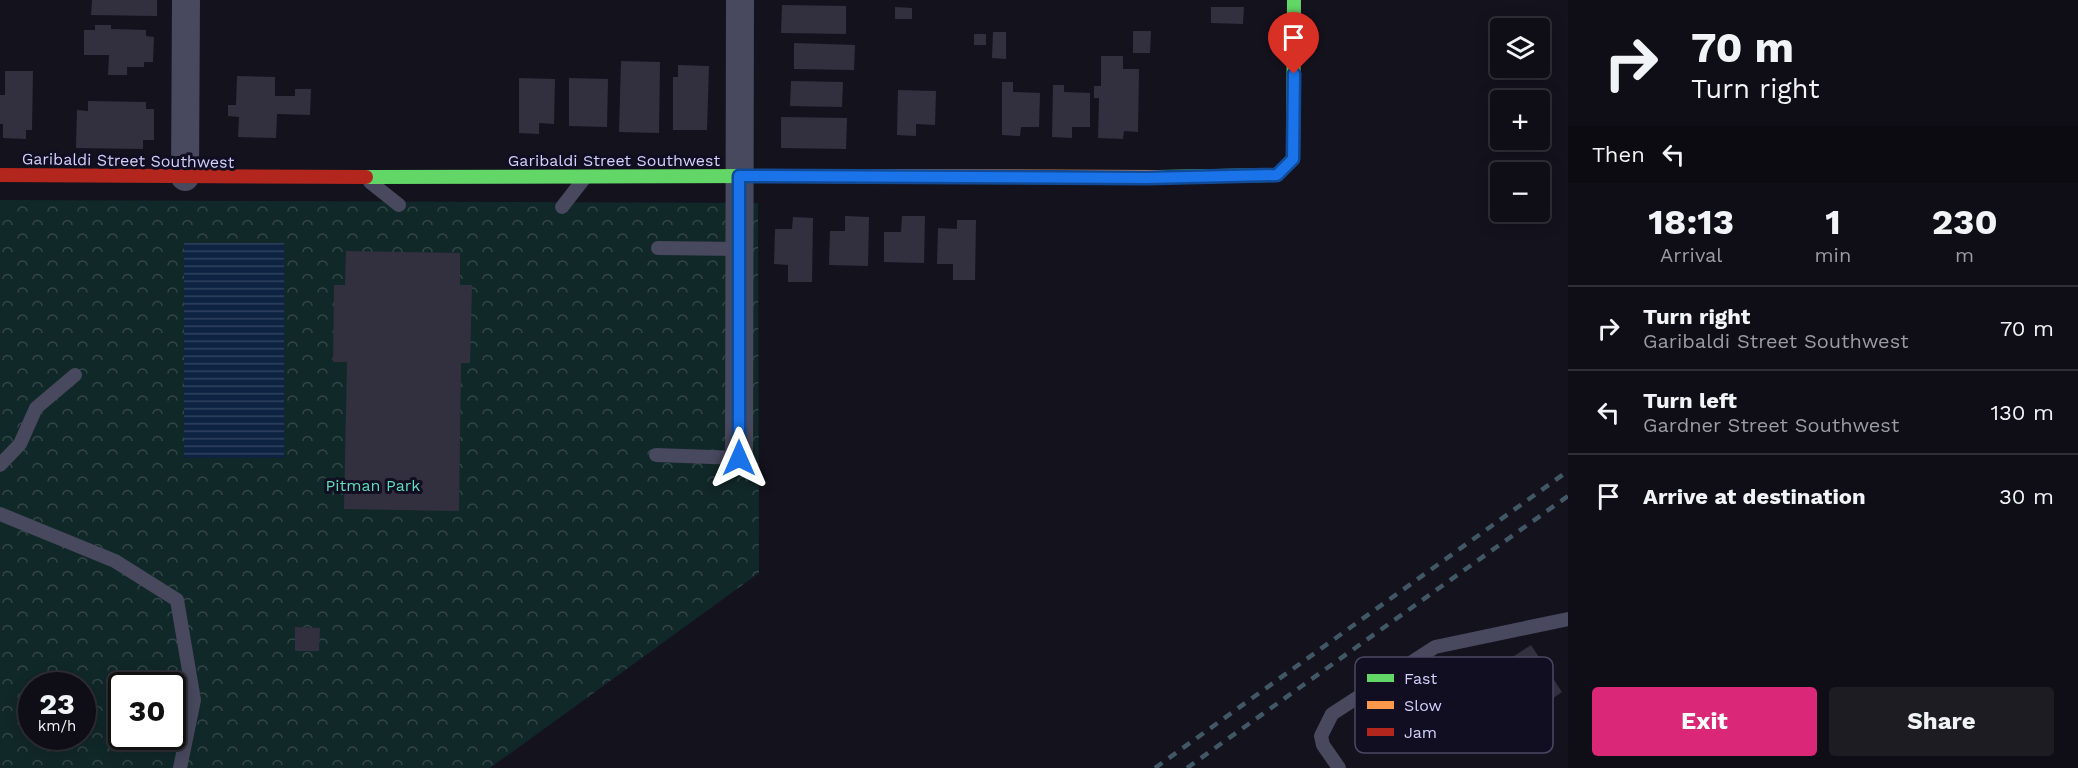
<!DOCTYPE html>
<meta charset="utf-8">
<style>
body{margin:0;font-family:"Work Sans",sans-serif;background:#1d1c23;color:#f1f3f6;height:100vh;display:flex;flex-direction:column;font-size:22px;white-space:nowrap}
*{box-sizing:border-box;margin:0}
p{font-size:20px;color:#9b9ca1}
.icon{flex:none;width:33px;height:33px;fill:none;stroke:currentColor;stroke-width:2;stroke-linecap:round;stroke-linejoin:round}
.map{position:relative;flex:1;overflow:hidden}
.drawer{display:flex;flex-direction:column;background:#0f0e16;width:510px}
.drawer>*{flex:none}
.banner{background:#0f0e16;color:#f1f3f6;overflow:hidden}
.fabs{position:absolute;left:1490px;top:18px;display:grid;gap:12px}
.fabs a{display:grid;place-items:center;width:60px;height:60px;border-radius:6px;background:#0f0e16;box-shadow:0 3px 15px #0003,0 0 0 2px #2f2e35;font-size:30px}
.speed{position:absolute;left:18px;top:672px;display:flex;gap:12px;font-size:30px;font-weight:700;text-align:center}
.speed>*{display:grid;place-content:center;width:78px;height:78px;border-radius:50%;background:#0f0e16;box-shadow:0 3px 15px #0003,0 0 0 2px #2f2e35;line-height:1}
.speed small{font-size:15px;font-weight:400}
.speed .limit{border:3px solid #111;border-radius:9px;background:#fff;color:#111}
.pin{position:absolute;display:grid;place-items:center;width:51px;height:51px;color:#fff;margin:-62px -26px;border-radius:50% 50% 50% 0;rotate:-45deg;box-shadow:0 0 6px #0007}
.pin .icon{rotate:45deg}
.me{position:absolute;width:66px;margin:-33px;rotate:0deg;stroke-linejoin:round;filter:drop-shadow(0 0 4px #0008)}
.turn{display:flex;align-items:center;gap:21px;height:126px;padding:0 24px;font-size:27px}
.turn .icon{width:78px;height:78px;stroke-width:2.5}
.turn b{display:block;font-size:42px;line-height:51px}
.then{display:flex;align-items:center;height:57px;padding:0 24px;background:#0003;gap:12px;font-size:22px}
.eta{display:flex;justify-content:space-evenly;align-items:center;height:102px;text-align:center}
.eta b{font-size:36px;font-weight:700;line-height:42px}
.action{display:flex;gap:12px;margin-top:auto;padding:12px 24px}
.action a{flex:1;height:69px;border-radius:6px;background:#db2777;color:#fff;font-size:24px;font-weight:700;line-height:69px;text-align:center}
.action a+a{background:#1d1c23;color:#f1f3f6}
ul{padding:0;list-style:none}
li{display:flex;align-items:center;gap:18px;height:84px;padding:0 24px;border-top:2px solid #2f2e35}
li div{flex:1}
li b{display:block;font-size:22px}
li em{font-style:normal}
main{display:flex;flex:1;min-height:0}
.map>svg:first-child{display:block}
.park{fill:url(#park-crowns);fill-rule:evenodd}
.water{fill:url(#water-rules)}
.building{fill:#32303f}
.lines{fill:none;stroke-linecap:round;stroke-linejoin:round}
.lane{stroke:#48485e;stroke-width:14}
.street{stroke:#48485e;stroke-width:28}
.fast{stroke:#63d668;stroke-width:14}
.slow{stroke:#ff974d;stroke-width:14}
.jam{stroke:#b3261e;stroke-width:14}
.rail{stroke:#415766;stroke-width:4.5;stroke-dasharray:9 8;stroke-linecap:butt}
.route-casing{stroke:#114b97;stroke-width:15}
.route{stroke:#1a73e8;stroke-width:10}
.labels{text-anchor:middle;stroke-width:6;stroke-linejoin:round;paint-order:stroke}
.street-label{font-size:16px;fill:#d3d0fe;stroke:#110e22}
.park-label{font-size:16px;fill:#5dddb8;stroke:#110e22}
.key{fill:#110e22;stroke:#4b4864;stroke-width:1.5}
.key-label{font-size:16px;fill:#d3d0fe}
</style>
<main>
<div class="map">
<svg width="1568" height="768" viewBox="0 0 1568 768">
<defs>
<pattern id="park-crowns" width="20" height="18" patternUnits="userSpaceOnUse" patternTransform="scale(1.5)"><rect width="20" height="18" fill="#112828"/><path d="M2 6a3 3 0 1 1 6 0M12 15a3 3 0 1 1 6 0" fill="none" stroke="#334648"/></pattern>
<pattern id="water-rules" width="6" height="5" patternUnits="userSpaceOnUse" patternTransform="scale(1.5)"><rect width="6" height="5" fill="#0e2342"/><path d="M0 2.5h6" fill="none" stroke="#30425e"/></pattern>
</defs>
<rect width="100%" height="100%" fill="#14121d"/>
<!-- park -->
<path class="park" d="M0 200 758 203 759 573 490 768H0ZM32 686H82V736H32ZM122 686H172V736H122Z"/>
<!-- water -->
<rect class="water" x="184" y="243" width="100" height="215"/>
<!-- building -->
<g class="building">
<path d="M92 0H157V16L91 15Z"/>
<path d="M782 5 846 6V34L781 33Z"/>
<path d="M895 7 912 8V19H895Z"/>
<path d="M1211 7H1244L1243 24 1211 23Z"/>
<path d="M95 25H111V29L146 30V36L154 37 153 62H144V67H127V75H108L109 55H84V30H95Z"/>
<path d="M1133 31H1151L1150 53H1133Z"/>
<path d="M993 32H1006V59L992 58Z"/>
<rect x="974" y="34" width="12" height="11"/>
<path d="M794 43 855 45 854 70 794 69Z"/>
<path d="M1101 56H1123V69H1139L1138 132 1124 131 1123 139 1098 138 1099 98H1094V86H1101Z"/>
<path d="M621 61 660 62 659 133 619 132Z"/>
<path d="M678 65 709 66 707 130H673V77H678Z"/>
<path d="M5 71H33L32 130H26V139L3 138V124H0V95H5Z"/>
<path d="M237 76 275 77V96H295V89H311L310 115 277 114 276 138 238 137 239 117 228 116V105H236Z"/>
<path d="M519 78 555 79 554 124 539 123V134L519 133Z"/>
<path d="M569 78 608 79 607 127 569 126Z"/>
<path d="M791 81 843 82 842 107 790 106Z"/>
<path d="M1002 82H1013V92L1040 93 1039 127H1021L1020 136 1002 135Z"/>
<path d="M1053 85H1064V92L1090 93V127H1072V138L1052 137Z"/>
<path d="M898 90 936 91 935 125 916 124V136L897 135Z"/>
<path d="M88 101 146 102V109H154V140H143V149L76 148 77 110 88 111Z"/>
<path d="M781 117 847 118 846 149 781 148Z"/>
<path d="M845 216 869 217 868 266 829 265 830 231H845Z"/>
<path d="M902 216H925L924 263 884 262V232H901Z"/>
<path d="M793 217 813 218 812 282H788V265L774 264 775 229H792Z"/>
<path d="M957 220H976L975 280H953V264H937L938 228 957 229Z"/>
<path d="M346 251 460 253V285H472L470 363H461L459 511 344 509 347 362H333L334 285H345Z"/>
<path d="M295 627 320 628 319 651H295Z"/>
<path d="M1531 645 1562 692 1526 717 1494 669Z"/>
</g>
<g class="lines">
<!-- lane -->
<g class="lane">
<path d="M370 182 399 205"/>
<path d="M562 207 583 180"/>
<path d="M658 248 739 249"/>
<path d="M656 455 739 458"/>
<path d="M0 465 20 444 36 408 75 375"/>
<path d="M0 514 115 561 177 600 194 700 180 768"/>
<path d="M1339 768 1323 745 1321 736 1332 714 1435 647 1568 619"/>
</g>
<!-- street -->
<g class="street">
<path d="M185 177 186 0"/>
<path d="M739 458 740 0"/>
</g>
<!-- fast -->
<g class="fast">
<path d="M366 177 793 176"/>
<path d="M1158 177 1277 175 1293 159 1294 0"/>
</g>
<!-- slow -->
<path class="slow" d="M793 176 1158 177"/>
<!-- jam -->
<path class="jam" d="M0 175 366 177"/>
<!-- rail -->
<g class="rail">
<path d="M1155 768 1568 471"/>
<path d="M1187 768 1568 496"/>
</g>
</g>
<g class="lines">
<defs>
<path id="route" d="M739 458V176L1147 178 1277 175 1293 159 1294 74"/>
</defs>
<!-- route casing -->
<use href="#route" class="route-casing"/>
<!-- route -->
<use href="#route" class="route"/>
</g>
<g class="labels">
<!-- street labels -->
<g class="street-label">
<text transform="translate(128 160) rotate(1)" y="6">Garibaldi Street Southwest</text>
<text x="614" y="166">Garibaldi Street Southwest</text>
</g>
<!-- park labels -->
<g class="park-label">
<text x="373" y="491">Pitman Park</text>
</g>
</g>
<!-- legend -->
<rect x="1355" y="657" width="198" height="96" rx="9" class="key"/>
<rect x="1367" y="674" width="27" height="8" fill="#63d668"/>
<rect x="1367" y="701" width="27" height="8" fill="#ff974d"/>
<rect x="1367" y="728" width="27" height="8" fill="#b3261e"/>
<g class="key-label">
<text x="1404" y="684">Fast</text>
<text x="1404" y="711">Slow</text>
<text x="1404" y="738">Jam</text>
</g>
</svg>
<div class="fabs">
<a><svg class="icon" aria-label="layers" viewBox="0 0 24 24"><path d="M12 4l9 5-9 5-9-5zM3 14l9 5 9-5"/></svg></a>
<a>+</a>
<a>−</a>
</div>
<div class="speed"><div>23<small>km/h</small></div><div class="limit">30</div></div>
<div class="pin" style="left:1294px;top:74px;background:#d93025"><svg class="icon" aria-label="arrive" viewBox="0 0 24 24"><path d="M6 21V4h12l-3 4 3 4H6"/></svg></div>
<svg class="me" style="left:739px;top:458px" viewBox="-20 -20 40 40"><path d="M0-17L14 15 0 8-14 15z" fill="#1a73e8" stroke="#fff" stroke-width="4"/></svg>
</div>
<section class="drawer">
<div class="banner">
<div class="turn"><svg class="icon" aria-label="right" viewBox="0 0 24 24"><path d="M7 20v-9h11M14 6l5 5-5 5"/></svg><div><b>70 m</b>Turn right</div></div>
<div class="then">Then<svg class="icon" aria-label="left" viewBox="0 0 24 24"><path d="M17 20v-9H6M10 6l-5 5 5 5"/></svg></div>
</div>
<div class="eta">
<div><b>18:13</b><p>Arrival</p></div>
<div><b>1</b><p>min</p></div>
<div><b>230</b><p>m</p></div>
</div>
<ul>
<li><svg class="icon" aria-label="right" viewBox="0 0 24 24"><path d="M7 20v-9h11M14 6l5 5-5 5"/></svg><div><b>Turn right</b><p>Garibaldi Street Southwest</p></div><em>70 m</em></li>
<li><svg class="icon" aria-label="left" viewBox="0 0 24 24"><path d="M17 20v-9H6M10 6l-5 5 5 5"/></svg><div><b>Turn left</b><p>Gardner Street Southwest</p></div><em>130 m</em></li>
<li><svg class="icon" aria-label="arrive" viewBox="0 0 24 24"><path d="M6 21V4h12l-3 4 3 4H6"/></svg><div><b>Arrive at destination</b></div><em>30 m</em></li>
</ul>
<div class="action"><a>Exit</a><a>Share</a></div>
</section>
</main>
